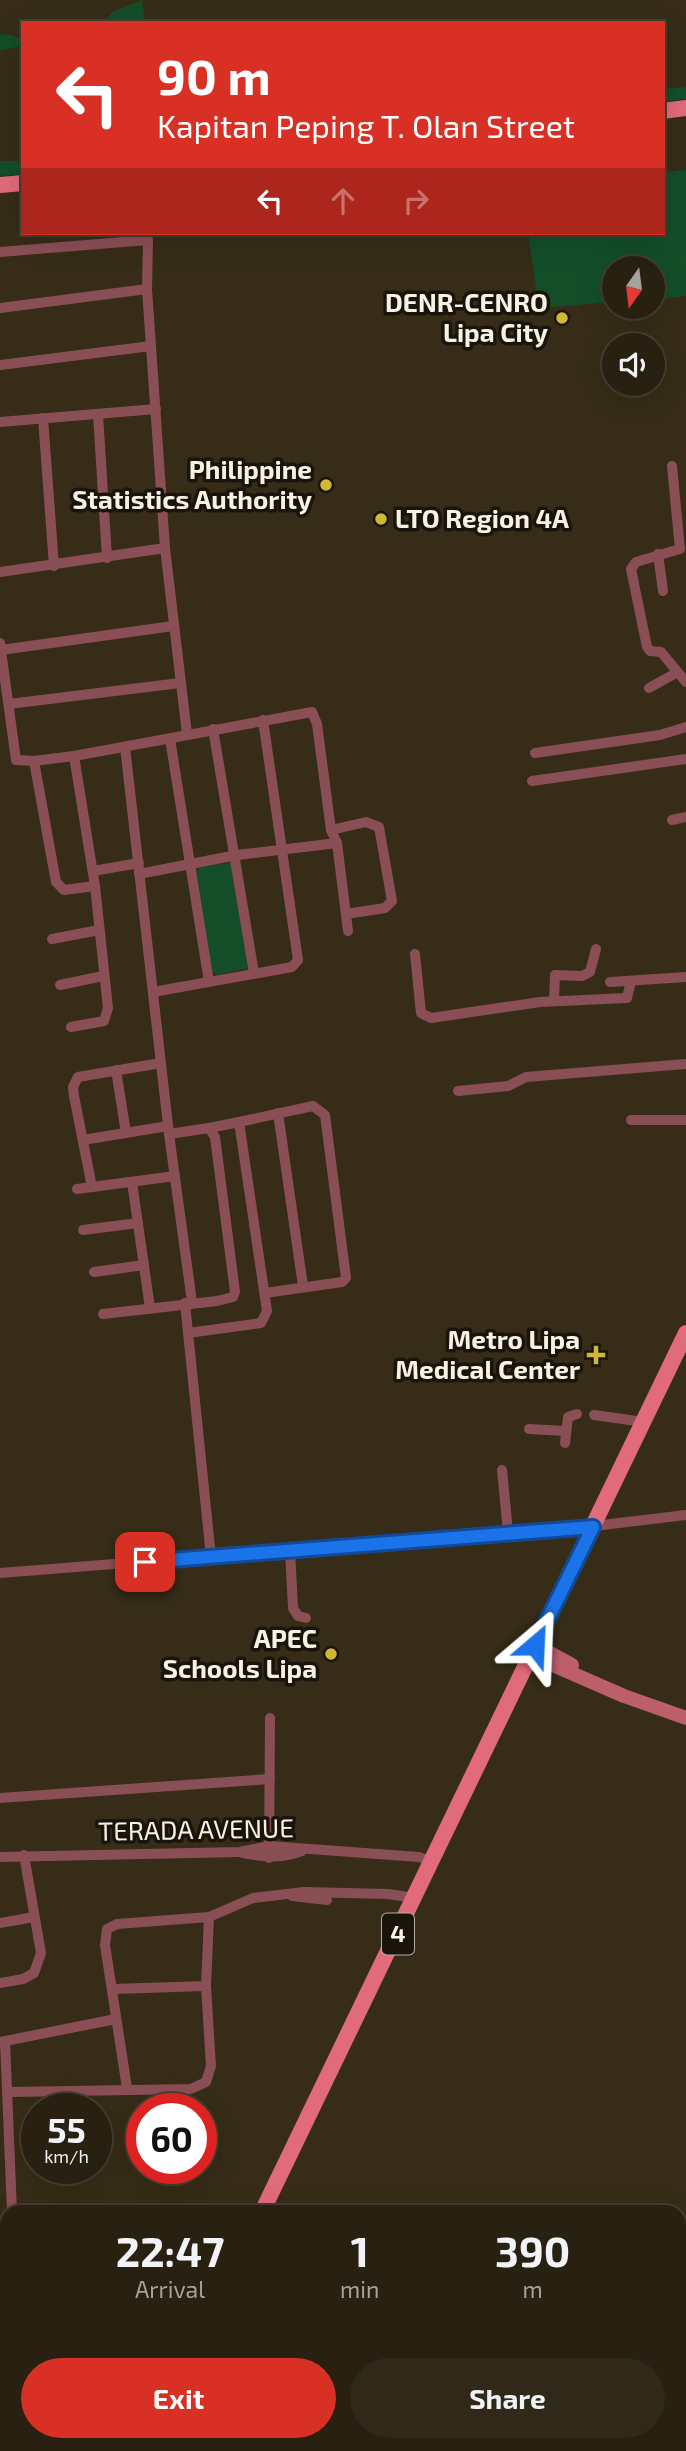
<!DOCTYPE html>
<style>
body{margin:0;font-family:"Exo 2",sans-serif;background:#30291a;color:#f1f3f6;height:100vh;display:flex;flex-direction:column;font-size:26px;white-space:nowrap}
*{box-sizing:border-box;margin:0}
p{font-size:23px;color:#a5a39f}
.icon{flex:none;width:38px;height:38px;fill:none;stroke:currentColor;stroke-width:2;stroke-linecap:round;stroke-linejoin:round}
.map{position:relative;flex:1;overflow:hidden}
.details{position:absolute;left:0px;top:2205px;width:686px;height:247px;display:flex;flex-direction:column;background:#282111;border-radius:21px 21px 0 0;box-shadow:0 7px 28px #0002,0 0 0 2px #443e31}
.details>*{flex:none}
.guide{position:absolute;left:21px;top:21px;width:644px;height:214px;border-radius:0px;box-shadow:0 7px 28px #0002,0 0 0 2px #443e31;background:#d93025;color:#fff;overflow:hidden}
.needle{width:46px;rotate:194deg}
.tools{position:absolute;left:602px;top:256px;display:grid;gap:14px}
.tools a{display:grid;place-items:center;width:63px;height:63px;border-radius:50%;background:#282111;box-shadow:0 7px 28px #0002,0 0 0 2px #443e31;font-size:35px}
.speed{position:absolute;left:21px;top:2093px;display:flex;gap:14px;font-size:35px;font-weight:700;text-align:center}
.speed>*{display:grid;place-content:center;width:91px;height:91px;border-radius:50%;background:#282111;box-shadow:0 7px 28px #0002,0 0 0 2px #443e31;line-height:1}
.speed small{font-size:18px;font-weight:400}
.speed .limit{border:10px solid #d22;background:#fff;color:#111}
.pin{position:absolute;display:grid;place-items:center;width:60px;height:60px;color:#fff;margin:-30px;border-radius:14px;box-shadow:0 4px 10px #0006}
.me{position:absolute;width:77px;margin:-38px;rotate:26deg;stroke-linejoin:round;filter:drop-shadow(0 0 5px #0008)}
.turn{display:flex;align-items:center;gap:24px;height:147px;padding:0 21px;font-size:32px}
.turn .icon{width:91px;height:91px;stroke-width:2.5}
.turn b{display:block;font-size:49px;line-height:60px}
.lanes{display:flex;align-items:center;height:66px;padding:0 21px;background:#0003;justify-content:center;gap:35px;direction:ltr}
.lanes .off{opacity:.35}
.eta{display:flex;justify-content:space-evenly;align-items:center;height:119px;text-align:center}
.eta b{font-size:42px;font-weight:700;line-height:49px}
.cta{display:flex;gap:14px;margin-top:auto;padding:14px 21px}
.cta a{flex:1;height:80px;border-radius:42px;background:#d93025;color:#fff;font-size:28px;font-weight:700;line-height:80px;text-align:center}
.cta a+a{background:#30291a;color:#f1f3f6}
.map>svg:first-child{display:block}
.green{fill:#134e29}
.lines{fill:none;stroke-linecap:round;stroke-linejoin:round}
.minor{stroke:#8a4f55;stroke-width:10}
.secondary{stroke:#bc5f6b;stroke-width:14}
.primary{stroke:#e26b7b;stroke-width:16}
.route-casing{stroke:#114b97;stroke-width:18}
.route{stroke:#1a73e8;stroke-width:12}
.poi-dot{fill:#d1b736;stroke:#1a150c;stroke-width:2.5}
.labels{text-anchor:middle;stroke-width:7;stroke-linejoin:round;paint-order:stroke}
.shield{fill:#1a150c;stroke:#b5afa3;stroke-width:2}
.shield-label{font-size:24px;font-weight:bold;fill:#f8f1e4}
.poi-label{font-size:26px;font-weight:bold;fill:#f8f1e4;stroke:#1a150c;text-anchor:end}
.street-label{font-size:26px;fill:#f8f1e4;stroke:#1a150c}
</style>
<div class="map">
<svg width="686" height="2451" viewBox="0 0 686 2451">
<rect width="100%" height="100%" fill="#362c17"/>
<!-- green -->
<g class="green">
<path d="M142 0 145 23H102L114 11Z"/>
<path d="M0 34 12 35 23 41V46L0 50Z"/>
<path d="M686 87V99L663 102V89Z"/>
<path d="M0 161H23V174L0 176Z"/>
<path d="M686 170V296L653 300V268H614V302L539 308 528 233H663V172Z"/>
<path d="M230 863 233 866 248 968 217 975 212 971 197 872 200 867Z"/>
</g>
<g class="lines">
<!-- minor -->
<g class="minor">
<path d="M0 252 148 240 147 289 165 548 187 734"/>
<path d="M0 308 147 289"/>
<path d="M0 365 151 346"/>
<path d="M98 414 107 558"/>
<path d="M43 418 54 566"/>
<path d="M0 422 156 409"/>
<path d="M672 466 680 549 636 562 631 569 647 647 650 651 661 652 686 682"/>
<path d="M658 554 663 591"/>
<path d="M0 572 165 548"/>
<path d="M0 643 16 760 34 761 74 756 312 712 317 724 331 830 337 843 348 931"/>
<path d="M1 650 173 626"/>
<path d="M649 688 676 673"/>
<path d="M9 704 180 683"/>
<path d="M213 729 254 973"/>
<path d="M170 739 209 982"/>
<path d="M125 747 169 1134 192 1302"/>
<path d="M535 753 660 735 686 727"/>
<path d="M34 761 56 882 64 890 95 886"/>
<path d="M532 781 686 759"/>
<path d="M672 820 686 817"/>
<path d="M331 830 366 822 379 827 392 901 385 908 346 914"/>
<path d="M93 871 139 863"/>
<path d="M139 874 237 855 337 843"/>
<path d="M52 939 99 930"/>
<path d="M415 954 421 1013 431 1018 540 1002 627 998 631 981"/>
<path d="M610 982 686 977"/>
<path d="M60 985 103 976"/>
<path d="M153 992 292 967 298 960 263 720"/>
<path d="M554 1001 555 975 582 976 590 972 596 949"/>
<path d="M71 1027 104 1021 108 1008 95 886 74 756"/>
<path d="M116 1070 126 1133"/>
<path d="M458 1091 508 1086 526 1077 686 1064"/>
<path d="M278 1113 303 1286"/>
<path d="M631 1120H686"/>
<path d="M239 1122 313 1106 325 1115 346 1278 342 1282 265 1293"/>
<path d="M83 1140 168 1126"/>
<path d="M132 1182 150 1308"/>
<path d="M92 1187 74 1096 73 1087 78 1077 161 1063"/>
<path d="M77 1189 175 1176"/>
<path d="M83 1230 138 1223"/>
<path d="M94 1272 144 1265"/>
<path d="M185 1303 211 1557"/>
<path d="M103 1314 217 1301 233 1297 235 1292 215 1137 209 1128 169 1134"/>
<path d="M188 1333 261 1323 267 1311 239 1122 209 1128"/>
<path d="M594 1415 644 1422"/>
<path d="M529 1429 566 1431"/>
<path d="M565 1443 568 1417 577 1414"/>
<path d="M502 1470 508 1532"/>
<path d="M290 1550 293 1608 298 1616 306 1618"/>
<path d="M0 1573 594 1526 686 1515"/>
<path d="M0 1798 270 1779"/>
<path d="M243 1853C264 1857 281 1859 302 1851"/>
<path d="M0 1857 240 1852 269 1846 419 1857 433 1862"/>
<path d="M269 1858 270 1718"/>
<path d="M292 1896 327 1900"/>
<path d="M0 1923 34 1917"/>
<path d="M0 1983 23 1979 34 1973 41 1953 24 1855"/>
<path d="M113 1989 206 1986"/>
<path d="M5 2041 12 2212"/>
<path d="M0 2042 116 2019"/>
<path d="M127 2088 105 1945 107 1929 117 1924 209 1917 253 1898 304 1892 388 1894 415 1898"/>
<path d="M9 2092 191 2089 206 2082 211 2066 206 1986 209 1917"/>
<path d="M0 2274H7"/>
<path d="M0 2339 7 2333"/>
</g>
<!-- secondary -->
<g class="secondary">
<path d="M535 1645 572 1665"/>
<path d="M530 1655 624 1696 686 1718"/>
</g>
<!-- primary -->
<g class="primary">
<path d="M663 111 686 108"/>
<path d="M0 185 23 183"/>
<path d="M262 2212 686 1333"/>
<path d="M150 2451 153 2445"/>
</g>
</g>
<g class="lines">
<defs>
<path id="route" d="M145 1562 593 1527 535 1645"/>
</defs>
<!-- route casing -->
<use href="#route" class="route-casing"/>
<!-- route -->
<use href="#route" class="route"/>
</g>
<!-- markers -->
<g class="poi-dot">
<circle cx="562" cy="318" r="7"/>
<circle cx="326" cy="485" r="7"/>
<circle cx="381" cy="519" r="7"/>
<path d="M592.5 1344.5h7v7h7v7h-7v7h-7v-7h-7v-7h7z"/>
<circle cx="331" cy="1654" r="7"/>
</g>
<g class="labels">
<!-- shield labels -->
<rect class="shield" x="382" y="1913.5" width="32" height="41" rx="5"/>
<g class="shield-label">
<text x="398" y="1942">4</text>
</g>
<!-- poi labels -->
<g class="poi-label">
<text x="548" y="312">DENR-CENRO<tspan x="548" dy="30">Lipa City</tspan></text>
<text x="312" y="479">Philippine<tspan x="312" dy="30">Statistics Authority</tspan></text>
<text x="395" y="528" text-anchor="start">LTO Region 4A</text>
<text x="580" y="1349">Metro Lipa<tspan x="580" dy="30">Medical Center</tspan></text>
<text x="317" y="1648">APEC<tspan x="317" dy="30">Schools Lipa</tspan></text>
</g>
<!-- street labels -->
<g class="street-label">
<text transform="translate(196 1830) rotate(-1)" y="9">TERADA AVENUE</text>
</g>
</g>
</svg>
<div class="tools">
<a><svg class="needle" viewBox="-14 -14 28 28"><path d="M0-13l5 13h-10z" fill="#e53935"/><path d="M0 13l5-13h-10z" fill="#a5a39f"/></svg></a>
<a><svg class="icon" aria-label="sound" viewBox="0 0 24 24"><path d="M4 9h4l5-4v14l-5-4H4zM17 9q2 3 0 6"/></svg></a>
</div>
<div class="speed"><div>55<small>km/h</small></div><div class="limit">60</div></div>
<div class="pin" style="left:145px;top:1562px;background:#d93025"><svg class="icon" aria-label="arrive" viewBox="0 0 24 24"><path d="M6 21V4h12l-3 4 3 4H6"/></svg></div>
<svg class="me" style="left:535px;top:1645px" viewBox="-20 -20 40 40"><path d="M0-17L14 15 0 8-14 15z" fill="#1a73e8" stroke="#fff" stroke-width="4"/></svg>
<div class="guide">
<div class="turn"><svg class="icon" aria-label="left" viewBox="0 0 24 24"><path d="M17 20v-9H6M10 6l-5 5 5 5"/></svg><div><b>90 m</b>Kapitan Peping T. Olan Street</div></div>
<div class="lanes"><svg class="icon" aria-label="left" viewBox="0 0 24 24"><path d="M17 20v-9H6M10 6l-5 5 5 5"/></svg><svg class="icon off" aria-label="ahead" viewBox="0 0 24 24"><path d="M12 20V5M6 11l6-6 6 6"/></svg><svg class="icon off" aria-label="right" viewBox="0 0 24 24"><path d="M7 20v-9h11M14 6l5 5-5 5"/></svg></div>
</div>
<section class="details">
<div class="eta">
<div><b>22:47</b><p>Arrival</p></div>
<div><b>1</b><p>min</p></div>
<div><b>390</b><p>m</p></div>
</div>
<div class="cta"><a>Exit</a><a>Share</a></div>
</section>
</div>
